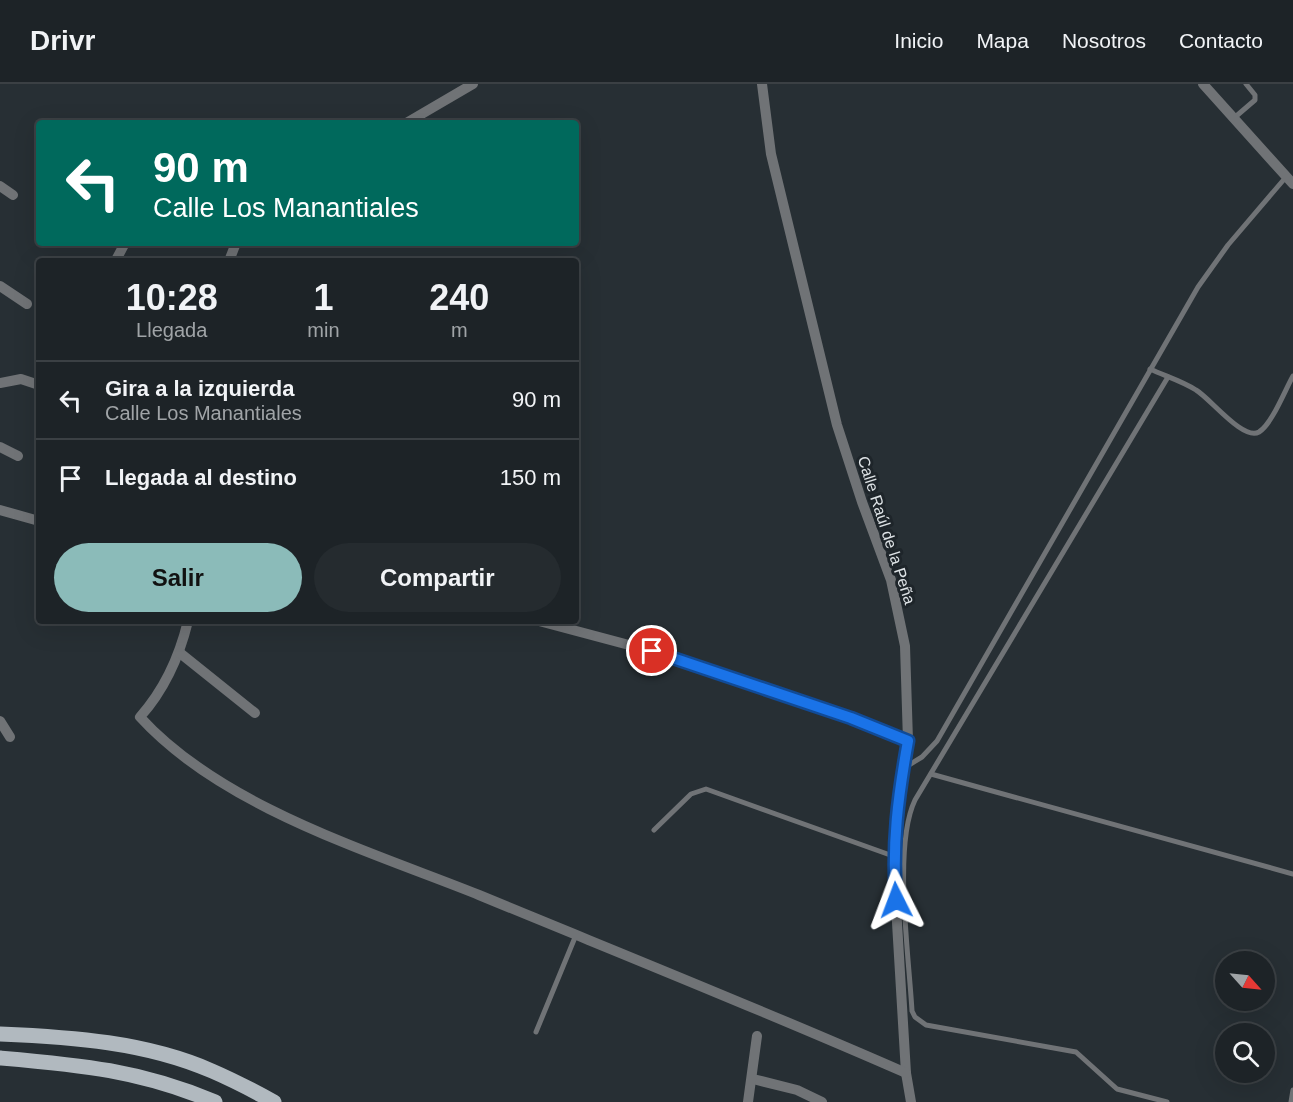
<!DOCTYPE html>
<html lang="es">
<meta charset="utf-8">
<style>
body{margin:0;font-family:Arial,sans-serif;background:#252b2f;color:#f1f3f6;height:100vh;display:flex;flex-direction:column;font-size:22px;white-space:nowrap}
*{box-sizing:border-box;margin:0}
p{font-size:20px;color:#a0a4a7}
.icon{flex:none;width:33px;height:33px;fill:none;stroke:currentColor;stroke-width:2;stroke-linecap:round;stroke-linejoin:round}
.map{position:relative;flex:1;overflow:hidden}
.drawer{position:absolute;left:36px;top:174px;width:543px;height:366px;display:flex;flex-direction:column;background:#1d2327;border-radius:6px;box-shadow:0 6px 24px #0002,0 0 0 2px #3b4044}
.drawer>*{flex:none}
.top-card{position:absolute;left:36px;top:36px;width:543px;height:126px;border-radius:6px;box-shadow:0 6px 24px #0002,0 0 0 2px #3b4044;background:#00695c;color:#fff;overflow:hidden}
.needle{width:39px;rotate:117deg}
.buttons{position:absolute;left:1215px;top:867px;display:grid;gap:12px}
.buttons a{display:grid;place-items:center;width:60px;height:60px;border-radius:50%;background:#1d2327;box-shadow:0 6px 24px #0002,0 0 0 2px #3b4044;font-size:30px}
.pin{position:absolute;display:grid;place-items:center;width:51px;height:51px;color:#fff;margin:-26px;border:3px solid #fff;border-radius:50%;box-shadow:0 2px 6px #0007}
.me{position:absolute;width:66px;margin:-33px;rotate:357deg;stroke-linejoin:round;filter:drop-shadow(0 0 4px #0008)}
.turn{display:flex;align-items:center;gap:21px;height:126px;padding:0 18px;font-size:27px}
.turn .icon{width:78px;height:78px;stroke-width:2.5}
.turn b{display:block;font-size:42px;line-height:51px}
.eta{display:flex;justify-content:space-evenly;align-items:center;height:102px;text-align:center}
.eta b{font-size:36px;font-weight:700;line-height:42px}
.button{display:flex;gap:12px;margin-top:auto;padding:12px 18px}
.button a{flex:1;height:69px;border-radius:36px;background:#8bbbb9;color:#111;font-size:24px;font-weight:700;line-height:69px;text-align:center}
.button a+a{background:#252b2f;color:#f1f3f6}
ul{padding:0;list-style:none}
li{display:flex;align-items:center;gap:18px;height:78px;padding:0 18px;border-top:2px solid #3b4044}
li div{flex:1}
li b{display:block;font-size:22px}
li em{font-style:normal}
header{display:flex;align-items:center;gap:36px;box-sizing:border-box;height:84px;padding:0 30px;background:#1d2327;border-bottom:2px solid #3b4044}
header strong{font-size:28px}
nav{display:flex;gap:33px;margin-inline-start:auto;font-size:21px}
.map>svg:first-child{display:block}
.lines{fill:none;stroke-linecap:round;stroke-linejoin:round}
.lane{stroke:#707376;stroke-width:5}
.street{stroke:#707376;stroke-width:10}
.primary{stroke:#b1b9bf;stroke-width:15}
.route-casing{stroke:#114b97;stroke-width:15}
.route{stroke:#1a73e8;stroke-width:10}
.labels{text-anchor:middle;stroke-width:6;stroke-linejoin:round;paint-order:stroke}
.street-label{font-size:16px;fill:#dee3e6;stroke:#1e252a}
</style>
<header>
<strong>Drivr</strong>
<nav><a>Inicio</a><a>Mapa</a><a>Nosotros</a><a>Contacto</a></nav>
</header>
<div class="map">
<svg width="1293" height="1018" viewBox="0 0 1293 1018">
<rect width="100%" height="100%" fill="#272f34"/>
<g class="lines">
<!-- lane -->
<g class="lane">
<path d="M1234 34 1255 16V11L1246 0"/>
<path d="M1150 285C1165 292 1182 297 1196 306 1211 315 1243 357 1259 348 1272 340 1285 306 1293 292"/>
<path d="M904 684 922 673 937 657 1198 203 1228 161 1286 93"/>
<path d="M931 690 1293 790"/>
<path d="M654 746 691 710 706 705 893 772"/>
<path d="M536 948 576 851"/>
<path d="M1167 1018 1117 1005 1076 968 926 941 915 933 912 927C909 872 893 762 915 716L1168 293"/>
<path d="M1291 1018 1293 1006"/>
</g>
<!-- street -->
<g class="street">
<path d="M762 0 771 70 837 341 862 418 891 496 905 562 908 657 895 735 893 772 906 989 911 1018"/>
<path d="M1203 0 1293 100"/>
<path d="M408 38 473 0"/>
<path d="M0 102 13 111"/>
<path d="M117 174 125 159"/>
<path d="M229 177 236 159"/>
<path d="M0 202 27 220"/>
<path d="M0 299 21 295 39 301"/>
<path d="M0 363 18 372"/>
<path d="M0 426 39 437"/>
<path d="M188 537C179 574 165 605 140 633 222 723 369 767 479 811 622 870 765 927 906 989"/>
<path d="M539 537 674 573 851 634 908 657"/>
<path d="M180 569 255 629"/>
<path d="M0 637 10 653"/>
<path d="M753 995 797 1006 822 1018"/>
<path d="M748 1018 757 952"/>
</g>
<!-- primary -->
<g class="primary">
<path d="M0 950C72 953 146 958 212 987 233 996 254 1007 274 1018"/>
<path d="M0 974C80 981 139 986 215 1018"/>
</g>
</g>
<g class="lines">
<defs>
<path id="route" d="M652 567 851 634 908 657C898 713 892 758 896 816"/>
</defs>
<!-- route casing -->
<use href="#route" class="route-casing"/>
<!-- route -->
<use href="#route" class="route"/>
</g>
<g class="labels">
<!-- street labels -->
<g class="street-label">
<text transform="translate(887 446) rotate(72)" y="6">Calle Raúl de la Peña</text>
</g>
</g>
</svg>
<div class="buttons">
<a><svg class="needle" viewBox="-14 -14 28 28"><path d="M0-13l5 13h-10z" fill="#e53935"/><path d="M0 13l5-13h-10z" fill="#a0a4a7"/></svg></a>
<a><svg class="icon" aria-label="search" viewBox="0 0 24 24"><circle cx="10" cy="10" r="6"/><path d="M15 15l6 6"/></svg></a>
</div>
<div class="pin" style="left:652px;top:567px;background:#d93025"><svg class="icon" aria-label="arrive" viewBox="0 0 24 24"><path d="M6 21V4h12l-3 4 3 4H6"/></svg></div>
<svg class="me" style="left:896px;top:816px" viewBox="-20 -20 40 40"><path d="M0-17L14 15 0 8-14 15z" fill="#1a73e8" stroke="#fff" stroke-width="4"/></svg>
<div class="top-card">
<div class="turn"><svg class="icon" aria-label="left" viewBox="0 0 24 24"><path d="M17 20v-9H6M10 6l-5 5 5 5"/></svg><div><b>90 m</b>Calle Los Manantiales</div></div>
</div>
<section class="drawer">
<div class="eta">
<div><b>10:28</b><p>Llegada</p></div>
<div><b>1</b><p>min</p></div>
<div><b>240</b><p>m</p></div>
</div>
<ul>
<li><svg class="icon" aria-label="left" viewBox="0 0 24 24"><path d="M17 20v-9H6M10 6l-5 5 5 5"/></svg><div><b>Gira a la izquierda</b><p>Calle Los Manantiales</p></div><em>90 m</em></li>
<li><svg class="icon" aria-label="arrive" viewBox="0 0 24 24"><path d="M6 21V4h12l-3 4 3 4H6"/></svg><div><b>Llegada al destino</b></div><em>150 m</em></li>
</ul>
<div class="button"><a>Salir</a><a>Compartir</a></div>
</section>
</div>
